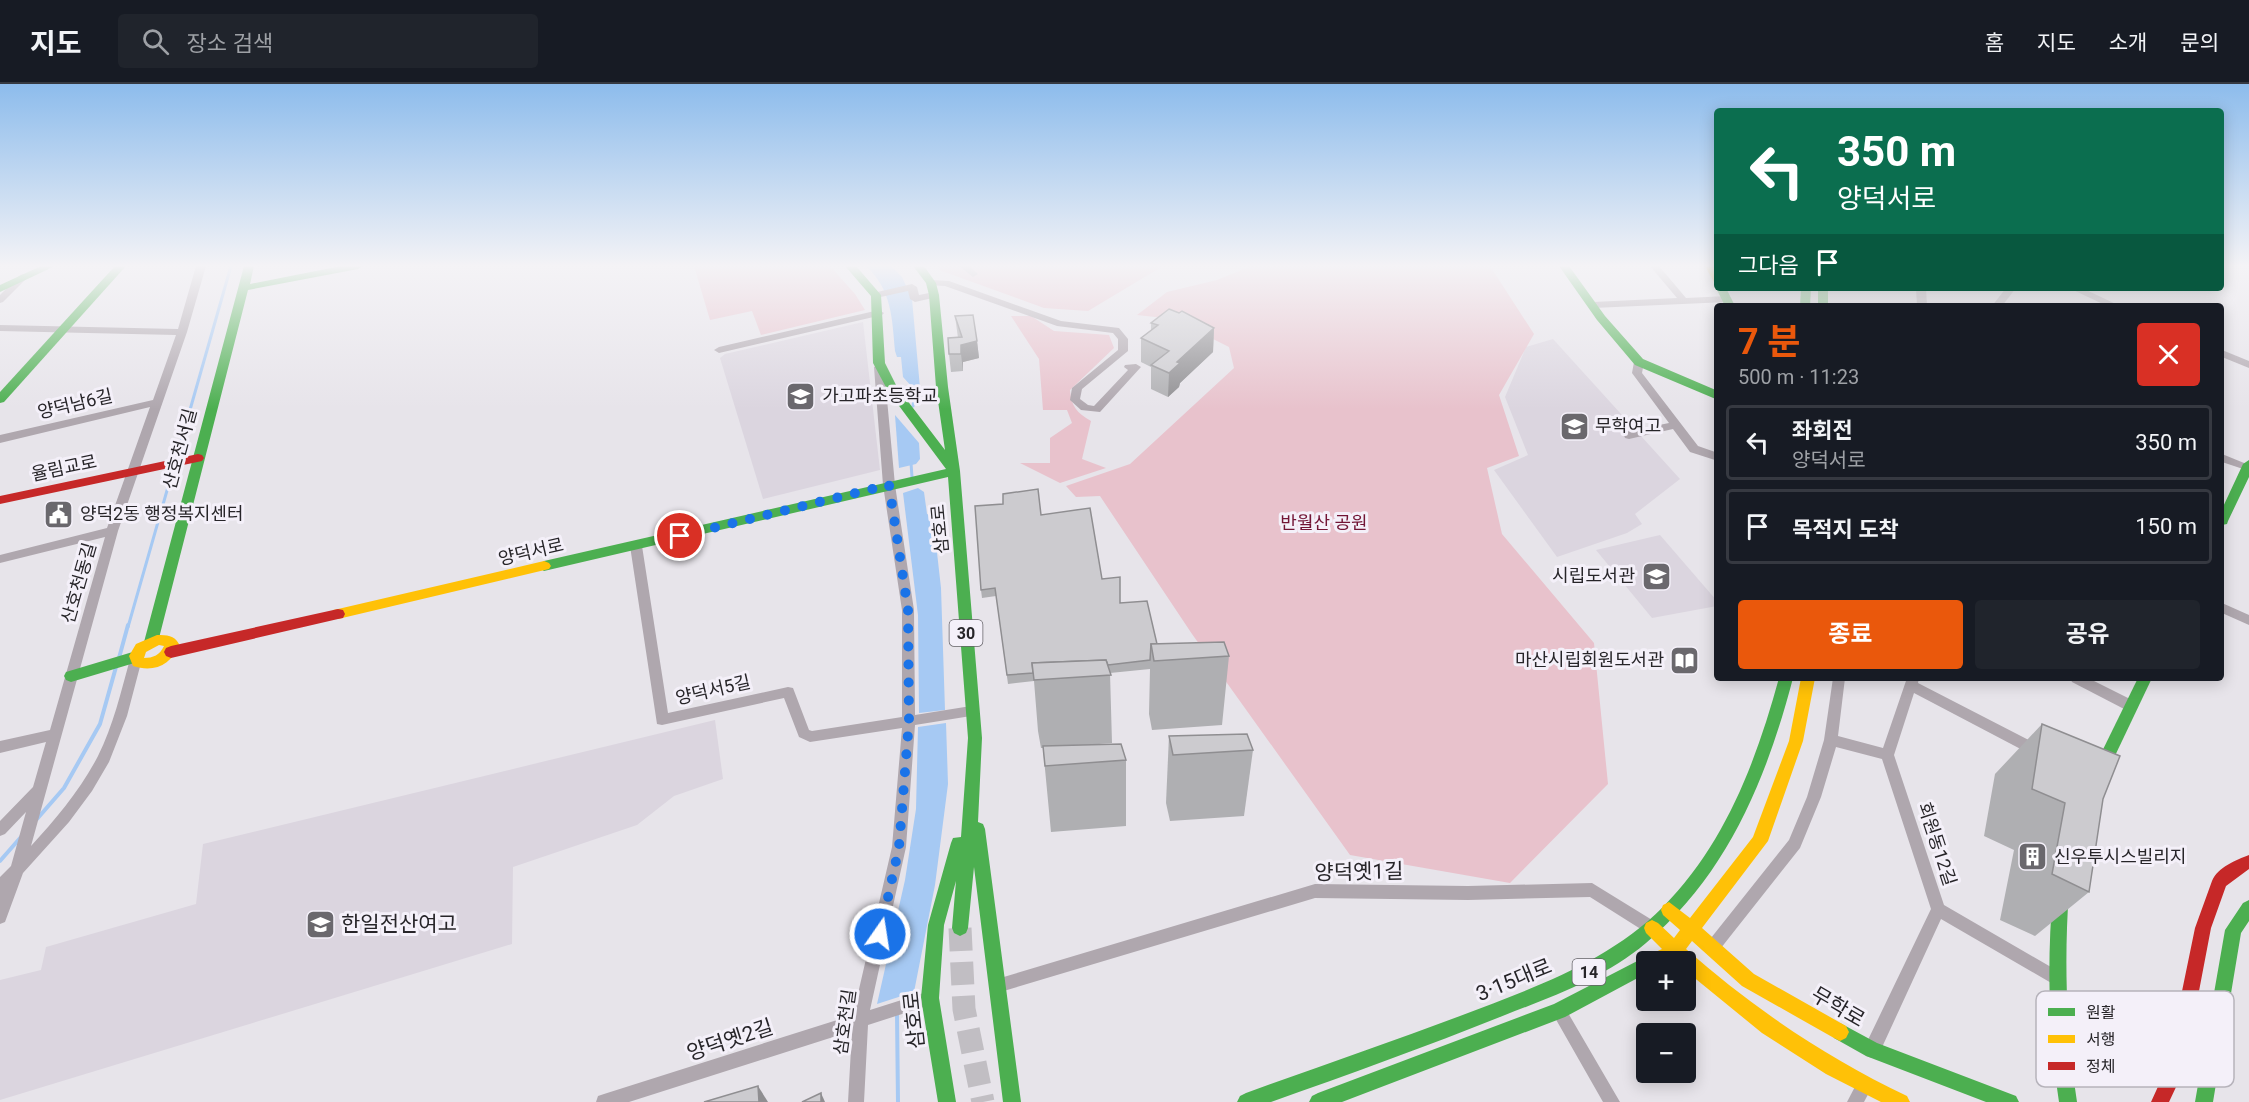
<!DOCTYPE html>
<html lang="ko">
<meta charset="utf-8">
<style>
body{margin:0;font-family:Roboto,"Noto Sans KR",sans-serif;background:#20242c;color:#f1f3f6;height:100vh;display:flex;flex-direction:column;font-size:22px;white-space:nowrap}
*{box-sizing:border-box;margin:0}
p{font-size:20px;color:#9ea1a6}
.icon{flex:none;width:33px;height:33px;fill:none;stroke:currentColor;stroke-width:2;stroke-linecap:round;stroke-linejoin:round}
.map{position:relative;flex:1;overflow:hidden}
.panel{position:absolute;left:1714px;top:219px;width:510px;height:378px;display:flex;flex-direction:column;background:#171b24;border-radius:6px;box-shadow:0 3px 15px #0003}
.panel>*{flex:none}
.banner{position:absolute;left:1714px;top:24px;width:510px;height:183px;border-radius:6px;box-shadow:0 3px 15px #0003;background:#0b6e4f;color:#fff;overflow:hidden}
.tools{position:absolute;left:1636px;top:867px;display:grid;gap:12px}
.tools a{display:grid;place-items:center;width:60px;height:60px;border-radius:6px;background:#171b24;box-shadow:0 3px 15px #0003;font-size:30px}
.pin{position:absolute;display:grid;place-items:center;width:51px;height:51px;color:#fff;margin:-26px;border:3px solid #fff;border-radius:50%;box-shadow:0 2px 6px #0007}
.me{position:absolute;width:66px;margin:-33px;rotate:13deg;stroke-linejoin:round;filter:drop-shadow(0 0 4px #0008)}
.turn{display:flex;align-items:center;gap:21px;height:126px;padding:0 24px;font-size:27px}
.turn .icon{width:78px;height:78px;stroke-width:2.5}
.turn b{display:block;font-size:42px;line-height:51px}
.then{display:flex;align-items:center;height:57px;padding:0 24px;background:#0003;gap:12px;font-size:22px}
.round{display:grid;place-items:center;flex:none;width:63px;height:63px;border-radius:6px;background:#20242c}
.summary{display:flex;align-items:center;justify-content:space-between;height:102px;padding:0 24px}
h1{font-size:36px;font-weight:700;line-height:45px;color:#ea580c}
.action{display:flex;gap:12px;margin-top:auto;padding:12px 24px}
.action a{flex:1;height:69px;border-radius:6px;background:#ea580c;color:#fff;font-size:24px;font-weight:700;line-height:69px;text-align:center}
.action a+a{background:#20242c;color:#f1f3f6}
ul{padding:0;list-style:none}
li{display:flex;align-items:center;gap:18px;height:75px;margin:0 12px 9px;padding:0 12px;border:3px solid #363941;border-radius:6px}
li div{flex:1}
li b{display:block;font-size:22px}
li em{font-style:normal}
header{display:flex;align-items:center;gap:36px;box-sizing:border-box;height:84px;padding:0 30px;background:#171b24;border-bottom:2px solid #363941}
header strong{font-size:28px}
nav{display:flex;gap:33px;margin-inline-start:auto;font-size:21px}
.search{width:420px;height:54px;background:#20242c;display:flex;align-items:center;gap:15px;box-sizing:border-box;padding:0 21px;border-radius:6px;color:#9ea1a6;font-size:22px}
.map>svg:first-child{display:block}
.built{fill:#dbd5df}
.green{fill:#e8c2cc}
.water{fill:#a6c9f3}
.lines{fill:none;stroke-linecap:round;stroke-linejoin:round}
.stream-far1{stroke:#a6c9f3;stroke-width:3}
.stream{stroke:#a6c9f3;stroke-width:4}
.primary-tunnel{stroke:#c1bec3;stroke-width:23;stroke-dasharray:23 11;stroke-linecap:butt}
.street{fill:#afa7ae;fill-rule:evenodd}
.fast{fill:#4caf50;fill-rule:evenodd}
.slow{fill:#ffc107;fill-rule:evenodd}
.jam{fill:#c62828;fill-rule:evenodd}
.wall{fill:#afafb2}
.shaded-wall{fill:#8f8e91}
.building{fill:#cccbcf;stroke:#8f8e91;stroke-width:1.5}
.route{stroke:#1a73e8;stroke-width:10;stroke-dasharray:0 18}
.labels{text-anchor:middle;stroke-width:6;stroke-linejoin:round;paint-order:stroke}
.shield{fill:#f4f0f9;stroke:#646267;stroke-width:1.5}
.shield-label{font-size:16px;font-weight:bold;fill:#272529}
.poi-label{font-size:18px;fill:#272529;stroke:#f4f0f9;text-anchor:start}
.street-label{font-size:18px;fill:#272529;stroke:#f4f0f9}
.park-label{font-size:18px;fill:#721535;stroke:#f4f0f9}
.near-street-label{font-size:21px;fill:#272529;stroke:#f4f0f9}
.near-poi-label{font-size:21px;fill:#272529;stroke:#f4f0f9;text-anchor:start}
.key{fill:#f4f0f9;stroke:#b6b3bb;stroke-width:1.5}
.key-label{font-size:16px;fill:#272529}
</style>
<header>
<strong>지도</strong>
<div class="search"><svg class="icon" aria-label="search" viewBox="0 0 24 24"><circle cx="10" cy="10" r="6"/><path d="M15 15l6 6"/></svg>장소 검색</div>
<nav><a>홈</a><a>지도</a><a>소개</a><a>문의</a></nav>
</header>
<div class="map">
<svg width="2249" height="1018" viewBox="0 0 2249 1018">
<rect width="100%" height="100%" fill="#e7e4ea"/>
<!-- built -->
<g class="built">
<path d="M863 238 880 386 763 415 720 274 725 270Z"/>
<path d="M1553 255 1680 395 1635 430 1642 440 1627 449 1557 473 1494 386 1528 371 1505 313 1526 263Z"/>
<path d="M1660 451 1717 517V522L1652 534 1596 466Z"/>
<path d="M715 636 723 695 674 712 637 741 513 783 512 860 0 1016V896L41 886 46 863 196 820 203 760Z"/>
</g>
<!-- green -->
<g class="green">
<path d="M694 182H830L855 210 865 226 761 251 752 227 710 236Z"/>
<path d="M935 182H1163L1088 227 1044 224 942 187Z"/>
<path d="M1251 182H1490L1534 250 1499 311 1519 372 1487 384 1502 450 1594 559 1608 700 1510 799 1350 771 1192 550 1100 412 1076 413 1066 402 1130 380 1234 284 1229 263 1173 235 1137 231 1167 208 1217 196Z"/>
<path d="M1011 232H1031L1054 247 1109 251 1114 264 1070 306C1071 322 1077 329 1091 337L1082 375 1106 384 1060 399 1020 379H1050V354L1072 339 1067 326H1043L1039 275Z"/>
</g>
<!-- water -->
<g class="water">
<path d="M866 182H891L902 193 912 215 920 304 914 305 903 293 901 273H897L895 267C892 234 892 206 866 182Z"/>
<path d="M895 331 919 359 920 375 916 380 899 384Z"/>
<path d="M918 404 924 408 927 430 933 433 941 504 945 626 919 629 918 531 903 409Z"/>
<path d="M946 639 948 700 935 801 914 908 877 920 905 796 916 725 918 643Z"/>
</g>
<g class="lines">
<!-- stream-far1 -->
<g class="stream-far1">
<path d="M913 322 916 302"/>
<path d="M176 375 231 182"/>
<path d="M911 379 912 393"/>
<path d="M128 543 174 382"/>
</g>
<!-- stream -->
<g class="stream">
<path d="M119 574 128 541"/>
<path d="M37 735 64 704 100 640 116 583"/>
<path d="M0 777 21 753"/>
<path d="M897 930 898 1018"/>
</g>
<!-- primary-tunnel -->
<path class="primary-tunnel" d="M960 844 964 925 983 1018"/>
<!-- street -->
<g class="street">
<path d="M196 182H206L187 248 118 447 31 762C56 735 81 705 98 672 113 642 121 608 130 575L132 571H140L142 575 127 632 109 678 92 707 69 738 23 789 5 838 0 840V793L11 782 26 728 5 750 0 752V737L33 703 46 658 0 669V657L50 646 105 453 0 479V471L107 444 150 323 0 359V351L153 316 176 251 0 247V241L178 245Z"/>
<path d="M959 182H969L978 190 973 193Z"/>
<path d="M1650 182H1659L1686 214 1727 212 1732 215 1727 218 1593 224 1588 221 1593 218 1677 214Z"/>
<path d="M23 190 26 191V195L3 218 0 219V211L20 191Z"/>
<path d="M931 196 949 197 1061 237 1119 244 1128 255V267L1082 305 1080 315 1088 321 1094 322 1128 286 1124 283 1125 281 1136 280 1141 283 1100 328 1081 326 1070 316 1072 304 1118 266V255L1113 249 1057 242 945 202 928 201V197Z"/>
<path d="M912 200 917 203 919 211 934 208 939 211 937 213 915 218 910 215 908 207 876 214 871 211 873 209Z"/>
<path d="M1916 204H1926L1927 222H1917Z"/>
<path d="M2006 204H2016L2002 222H1992Z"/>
<path d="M2069 204H2082L2120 222H2107Z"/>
<path d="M879 226 884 229 882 231 719 269 714 266 719 263Z"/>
<path d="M2222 266 2249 277V284L2222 273Z"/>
<path d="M1639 275 1644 278 1642 289 1698 362 1718 369V377L1690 368 1673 345 1629 355 1625 354 1624 351 1625 348 1669 339 1632 289 1634 278Z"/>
<path d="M879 280 884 283 895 401 914 526 915 631 971 622 976 623 977 627 976 631 971 632 915 641 906 763 870 926 930 907 935 909 938 914 935 919 930 921 868 941 864 1018H848L852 947 629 1018H596L598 1012 604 1010 853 931 892 763 902 644 810 658 799 653 784 614 662 641 657 640 630 462 636 458 642 462 668 629 788 603 793 604 809 646 812 647 902 633V526L883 401 874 283Z"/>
<path d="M2222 370 2249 381V387L2222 378Z"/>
<path d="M2222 519 2249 531V541L2222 529Z"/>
<path d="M1833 594H1845L1838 652 1883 664 1907 594H1919L1918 599 2042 663 2044 667 2042 671 2037 673 2032 671 1914 609 1894 671 1944 821 2063 890 2066 895 2063 900 2058 902 2053 900 1941 835 1878 972 1872 974 1866 972 1864 966 1866 960 1931 825 1882 675 1836 663 1821 713 1800 764 1717 869 1712 871 1707 869 1705 864 1707 859 1789 756 1807 713 1824 656Z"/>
<path d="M2070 594H2088L2136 618 2137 622 2136 626 2131 627 2126 626 2072 598Z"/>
<path d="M1592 799 1657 839 1659 844 1657 849 1652 851 1647 849 1590 813 1468 816 1315 814 997 909 992 907 989 902 992 897 997 895 1315 800 1468 802Z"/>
<path d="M1559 919 1564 922 1620 1018H1603L1554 932 1551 927 1554 922Z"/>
<path d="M1865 993 1871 995 1873 1001 1864 1018H1847L1859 995Z"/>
</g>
<!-- fast -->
<g class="fast">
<path d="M41 182H55L0 208V201Z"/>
<path d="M115 182H126L4 318 0 319V308Z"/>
<path d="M244 182H254L250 200 341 182H363L358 185 248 206 158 558 156 562H146L144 558Z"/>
<path d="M845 182H856L881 211 885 279 897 303 945 366 936 303 929 211 926 199 913 182H924L936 199 939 211 948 303 960 387 982 654 978 738 983 740 985 745 1021 1018H1003L974 783 968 844 966 849 960 852 954 849 952 844 956 797 944 841 939 914 956 1018H938L921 914 928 841 951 759 953 754 961 753 968 654 948 393 544 487 537 482 544 477 946 385 888 307 873 279 871 212Z"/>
<path d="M1559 182H1569L1605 232 1643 275 1718 307V316L1635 281 1597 236Z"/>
<path d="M1718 202V204H1726L1735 222H1725L1716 204Z"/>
<path d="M1801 204H1811L1810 222H1800Z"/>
<rect x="1818" y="204" width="10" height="18"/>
<path d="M2249 376V393L2228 437 2227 440 2222 441V425L2243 380Z"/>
<path d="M136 567 141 569 143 573 141 577 71 598 66 596 64 592 66 588Z"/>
<path d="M1779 594H1793C1767 694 1727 791 1646 859 1606 893 1554 912 1505 931 1428 962 1350 990 1271 1018H1237L1240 1012 1246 1009C1317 983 1389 959 1460 932 1533 904 1607 879 1663 823 1725 760 1756 678 1779 594Z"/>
<path d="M2138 594H2152L2103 697 2098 698 2093 697 2090 692Z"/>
<path d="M2061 799 2067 801 2069 806C2064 877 2066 947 2077 1018H2059C2048 947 2047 877 2053 806L2055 801Z"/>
<path d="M2249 816V837L2241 849 2213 1018H2195L2225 846 2243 819Z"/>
<path d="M1647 872 1653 874 1654 878H1647V889L1565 933 1342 1018H1309L1312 1012 1318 1009 1554 920Z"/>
<path d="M1840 939 1877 959 2016 1012 2019 1018H1986L1866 972 1834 954 1831 948 1834 942Z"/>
</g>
<!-- slow -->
<g class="slow">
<path d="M1705 182H1715L1718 199 1714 198Z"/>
<path d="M544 477 549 479 551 482 549 485 338 535 333 534 331 530 333 526 338 525Z"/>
<path d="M157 551C167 551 174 551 179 560 172 581 154 589 133 582L129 572 136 560ZM159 561 164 562C160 571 153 574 144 574L146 568Z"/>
<path d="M1801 594H1815L1803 657 1768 757 1702 844 1754 890 1846 942 1849 948 1846 954 1840 957 1834 954 1742 902 1692 857 1686 865C1754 925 1826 973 1907 1012L1910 1018H1881L1826 990 1762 949 1686 887V878H1647V884L1645 878 1647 872 1662 865 1646 849 1644 844 1646 839 1652 836 1658 839 1674 854 1680 846 1663 831 1661 826 1663 821 1669 818 1690 834 1753 753 1789 657Z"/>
</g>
<!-- jam -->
<g class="jam">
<path d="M198 370 202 371 204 374 202 377 0 420V412Z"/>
<path d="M338 525 343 526 345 530 343 534 338 535 171 574 166 572 164 568 166 564 171 562Z"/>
<path d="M2249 771V785L2226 802 2211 844 2184 986 2169 1018H2151L2166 985 2195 844 2212 797C2218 783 2236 776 2249 771Z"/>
</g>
</g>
<!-- wall -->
<g class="wall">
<path d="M955 232 977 257 979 274 963 278V287L951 288 949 270 958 254Z"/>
<path d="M1151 239 1214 244 1213 268 1180 299 1179 303 1168 313 1151 305V283L1141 278V254L1151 246Z"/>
<path d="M1041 431 1102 495 1120 519 1157 560 1229 572 1222 641 1152 646 1149 630 1150 585 1110 589 1112 659 1086 661 1126 676V742L1051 748 1043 664H1041L1038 647 1034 597 1008 600 996 512 982 514 981 506Z"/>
<path d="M2042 640 2103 715 2089 808 2035 852 2000 836 2014 766 1984 752 1995 690Z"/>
<path d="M1169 652 1253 666 1244 732 1170 737 1166 719Z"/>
</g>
<!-- shaded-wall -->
<g class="shaded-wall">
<path d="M1214 244 1213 268 1180 299 1179 303 1168 313 1169 289 1177 278Z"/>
<path d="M977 257 979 274 963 278V287L961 270V261Z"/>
<path d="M758 1002 768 1018H759Z"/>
<path d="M821 1009 825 1018H821Z"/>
</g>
<!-- building -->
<g class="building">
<path d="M1169 225 1179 229 1182 227 1214 244 1177 278 1180 279 1169 289 1151 281 1169 267 1141 254 1158 241 1151 239Z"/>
<path d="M973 231 977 257 961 261V270H949L948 254 962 253 955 232Z"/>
<path d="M1038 405 1041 431 1090 424 1102 495 1120 493V519L1147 517 1157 560H1151L1150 576 1108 581 1106 576 1032 579 1033 589 1007 591 995 504 981 506 975 422 1003 420V410Z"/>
<path d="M1224 558 1229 572 1154 577 1151 560Z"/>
<path d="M1106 576 1111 591 1034 596 1032 579Z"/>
<path d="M2042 640 2120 672 2103 715 2089 808 2052 790 2065 719 2032 705Z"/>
<path d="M1247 650 1253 666 1173 671 1169 652Z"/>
<path d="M1121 660 1126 676 1045 682 1043 662Z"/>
<path d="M758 1002 759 1018H704Z"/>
<path d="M821 1009V1018H802Z"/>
</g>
<!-- sky -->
<linearGradient id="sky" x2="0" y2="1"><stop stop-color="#8dbcec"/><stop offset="0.56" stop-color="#f4f3f6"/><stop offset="1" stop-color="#f4f3f6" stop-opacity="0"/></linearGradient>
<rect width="2249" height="325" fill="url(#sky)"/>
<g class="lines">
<!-- route -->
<path class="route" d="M680 452 889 401 908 526 909 637 899 763 880 850"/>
</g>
<!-- icons -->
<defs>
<symbol id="school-square" viewBox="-11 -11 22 22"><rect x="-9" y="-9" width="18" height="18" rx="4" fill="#6a686d" stroke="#f4f0f9"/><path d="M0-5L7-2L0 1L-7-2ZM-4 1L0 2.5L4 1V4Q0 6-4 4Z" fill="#fff"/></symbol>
<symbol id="civic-square" viewBox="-11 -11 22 22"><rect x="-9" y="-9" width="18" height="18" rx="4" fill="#6a686d" stroke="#f4f0f9"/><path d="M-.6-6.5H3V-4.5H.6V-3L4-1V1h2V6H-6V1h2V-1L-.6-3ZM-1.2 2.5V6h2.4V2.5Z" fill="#fff"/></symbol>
<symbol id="library-square" viewBox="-11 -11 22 22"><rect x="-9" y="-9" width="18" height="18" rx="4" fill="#6a686d" stroke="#f4f0f9"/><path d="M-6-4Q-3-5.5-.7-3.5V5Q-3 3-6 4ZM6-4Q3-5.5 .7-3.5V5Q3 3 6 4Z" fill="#fff"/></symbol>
<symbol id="building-square" viewBox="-11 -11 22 22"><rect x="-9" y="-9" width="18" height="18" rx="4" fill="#6a686d" stroke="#f4f0f9"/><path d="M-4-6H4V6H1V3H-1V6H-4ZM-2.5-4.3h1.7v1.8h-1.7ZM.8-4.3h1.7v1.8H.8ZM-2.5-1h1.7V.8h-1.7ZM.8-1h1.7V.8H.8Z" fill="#fff"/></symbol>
</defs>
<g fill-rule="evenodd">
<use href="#school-square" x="784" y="296" width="33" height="33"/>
<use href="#school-square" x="1558" y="326" width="33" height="33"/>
<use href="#civic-square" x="42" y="414" width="33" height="33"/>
<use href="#school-square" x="1640" y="476" width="33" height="33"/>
<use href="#library-square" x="1668" y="560" width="33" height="33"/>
<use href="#building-square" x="2016" y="756" width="33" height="33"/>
<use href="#school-square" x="304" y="824" width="33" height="33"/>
</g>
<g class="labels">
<!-- shield labels -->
<g class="shield">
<rect x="949.5" y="536" width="33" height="26" rx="4.5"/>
<rect x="1572.5" y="875" width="33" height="26" rx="4.5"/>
</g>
<g class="shield-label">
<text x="966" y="555">30</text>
<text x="1589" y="894">14</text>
</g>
<!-- poi labels -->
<g class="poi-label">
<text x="822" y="318">가고파초등학교</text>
<text x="1595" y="348">무학여고</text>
<text x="80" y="436">양덕2동 행정복지센터</text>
<text x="1635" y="498" text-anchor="end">시립도서관</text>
<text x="1664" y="582" text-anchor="end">마산시립회원도서관</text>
<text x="2054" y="779">신우투시스빌리지</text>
</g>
<!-- street labels -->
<g class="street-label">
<text transform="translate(75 320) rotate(-13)" y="6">양덕남6길</text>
<text transform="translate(180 365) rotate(-75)" y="6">산호천서길</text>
<text transform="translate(64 384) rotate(-12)" y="6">율림교로</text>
<text transform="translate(940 445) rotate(-95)" y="6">삼호로</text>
<text transform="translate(531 468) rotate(-13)" y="6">양덕서로</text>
<text transform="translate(79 499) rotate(-74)" y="6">산호천동길</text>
<text transform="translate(713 606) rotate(-13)" y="6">양덕서5길</text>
<text transform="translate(1937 760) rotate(72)" y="6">회원동12길</text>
<text transform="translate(845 938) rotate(-82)" y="6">삼호천길</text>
</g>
<!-- park labels -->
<g class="park-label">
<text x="1324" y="445">반월산 공원</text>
</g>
<!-- near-street labels -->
<g class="near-street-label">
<text transform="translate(1359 788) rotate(-1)" y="7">양덕옛1길</text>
<text transform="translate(1514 896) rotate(-22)" y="7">3·15대로</text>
<text transform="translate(1838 923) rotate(30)" y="7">무학로</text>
<text transform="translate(914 936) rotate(-96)" y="7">삼호로</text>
<text transform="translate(730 956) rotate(-18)" y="7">양덕옛2길</text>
</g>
<!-- near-poi labels -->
<g class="near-poi-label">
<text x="341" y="847">한일전산여고</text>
</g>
</g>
<!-- legend -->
<rect x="2036" y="907" width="198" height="96" rx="9" class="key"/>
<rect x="2048" y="924" width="27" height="8" fill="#4caf50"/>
<rect x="2048" y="951" width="27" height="8" fill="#ffc107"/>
<rect x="2048" y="978" width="27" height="8" fill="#c62828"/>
<g class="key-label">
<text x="2086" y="934">원활</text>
<text x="2086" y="961">서행</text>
<text x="2086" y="988">정체</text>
</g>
</svg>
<div class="tools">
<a>+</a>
<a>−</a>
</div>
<div class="pin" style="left:680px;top:452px;background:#d93025"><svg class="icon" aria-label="arrive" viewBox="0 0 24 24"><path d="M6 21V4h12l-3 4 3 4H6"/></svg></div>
<svg class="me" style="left:880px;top:850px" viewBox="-20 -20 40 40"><circle r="17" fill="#1a73e8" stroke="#fff" stroke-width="3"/><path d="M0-11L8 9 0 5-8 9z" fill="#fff"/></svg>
<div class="banner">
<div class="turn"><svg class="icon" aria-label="left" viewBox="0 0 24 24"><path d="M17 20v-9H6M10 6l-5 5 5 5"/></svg><div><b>350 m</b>양덕서로</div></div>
<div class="then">그다음<svg class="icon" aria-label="arrive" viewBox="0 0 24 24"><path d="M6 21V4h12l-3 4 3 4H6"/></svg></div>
</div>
<section class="panel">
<div class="summary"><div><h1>7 분</h1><p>500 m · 11:23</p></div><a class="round" style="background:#d93025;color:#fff"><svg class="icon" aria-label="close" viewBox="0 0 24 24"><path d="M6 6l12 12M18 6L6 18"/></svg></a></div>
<ul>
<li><svg class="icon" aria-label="left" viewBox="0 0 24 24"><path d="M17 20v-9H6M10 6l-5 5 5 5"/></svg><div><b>좌회전</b><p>양덕서로</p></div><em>350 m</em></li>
<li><svg class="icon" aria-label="arrive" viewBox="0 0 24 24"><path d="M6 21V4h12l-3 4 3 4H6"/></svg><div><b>목적지 도착</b></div><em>150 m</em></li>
</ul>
<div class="action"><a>종료</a><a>공유</a></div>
</section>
</div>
